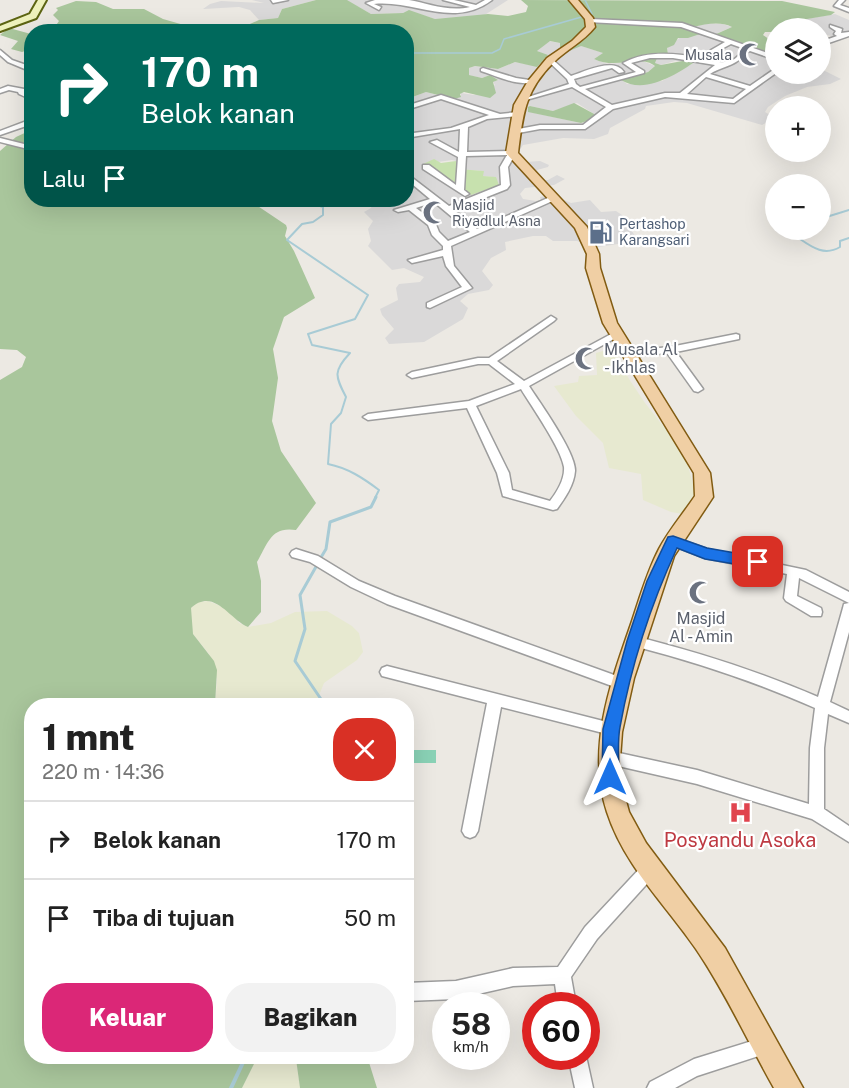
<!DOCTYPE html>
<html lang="id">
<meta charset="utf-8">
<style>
body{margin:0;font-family:"Public Sans",sans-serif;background:#f2f2f2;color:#222;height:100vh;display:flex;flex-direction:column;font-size:22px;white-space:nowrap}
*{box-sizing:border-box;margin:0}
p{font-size:20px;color:#767676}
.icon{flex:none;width:33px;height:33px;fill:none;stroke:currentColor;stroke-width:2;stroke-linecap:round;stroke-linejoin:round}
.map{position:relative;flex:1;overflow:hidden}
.sheet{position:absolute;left:24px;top:698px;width:390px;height:366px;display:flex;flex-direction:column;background:#fff;border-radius:24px;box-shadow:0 6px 24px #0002}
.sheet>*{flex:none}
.banner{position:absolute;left:24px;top:24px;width:390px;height:183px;border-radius:24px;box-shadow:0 6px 24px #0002;background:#00695c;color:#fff;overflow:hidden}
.fabs{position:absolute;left:765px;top:18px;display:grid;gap:12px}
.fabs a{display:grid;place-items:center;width:66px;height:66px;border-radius:50%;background:#fff;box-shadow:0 6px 24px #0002;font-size:30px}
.speed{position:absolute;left:432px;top:992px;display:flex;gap:12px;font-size:30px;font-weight:700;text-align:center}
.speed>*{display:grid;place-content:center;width:78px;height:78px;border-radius:50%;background:#fff;box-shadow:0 6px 24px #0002;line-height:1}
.speed small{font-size:15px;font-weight:400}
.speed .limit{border:9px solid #d22;background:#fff;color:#111}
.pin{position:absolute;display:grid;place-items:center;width:51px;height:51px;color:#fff;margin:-26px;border-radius:12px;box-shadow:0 3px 9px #0006}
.me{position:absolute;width:66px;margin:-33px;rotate:0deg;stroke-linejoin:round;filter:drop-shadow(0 0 4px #0008)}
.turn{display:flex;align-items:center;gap:21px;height:126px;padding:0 18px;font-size:27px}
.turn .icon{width:78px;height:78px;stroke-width:2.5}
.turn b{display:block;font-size:42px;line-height:51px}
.then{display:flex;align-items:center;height:57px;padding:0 18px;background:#0003;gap:12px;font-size:22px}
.round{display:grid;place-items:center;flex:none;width:63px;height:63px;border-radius:24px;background:#f2f2f2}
.overview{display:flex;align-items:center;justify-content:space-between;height:102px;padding:0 18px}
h1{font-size:36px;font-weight:800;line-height:45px}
.action{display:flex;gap:12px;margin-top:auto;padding:12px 18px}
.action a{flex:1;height:69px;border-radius:24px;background:#db2777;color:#fff;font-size:24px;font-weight:800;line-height:69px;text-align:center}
.action a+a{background:#f2f2f2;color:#222}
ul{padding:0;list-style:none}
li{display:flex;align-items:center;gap:18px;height:78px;padding:0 18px;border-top:2px solid #e0e0e0}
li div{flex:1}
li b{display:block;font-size:22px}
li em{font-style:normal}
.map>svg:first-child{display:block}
.residential{fill:#dad9d9;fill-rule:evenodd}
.farmland{fill:#e7e9d0}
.grass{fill:#c7e1ae}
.forest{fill:#a9c69c}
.pitch{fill:#8ad2b6}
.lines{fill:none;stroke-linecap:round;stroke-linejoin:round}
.stream-far3{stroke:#a8cbd5;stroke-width:1.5}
.stream-far2{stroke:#a8cbd5;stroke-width:2}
.stream-far1{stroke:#a8cbd5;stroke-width:3}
.stream{stroke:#a8cbd5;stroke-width:4}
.street-casing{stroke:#9d9d9d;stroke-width:3}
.secondary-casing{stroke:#5c6412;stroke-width:4}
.primary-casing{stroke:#825c12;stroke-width:3}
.street{fill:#fff;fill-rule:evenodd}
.secondary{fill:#eef1bc;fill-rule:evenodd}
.primary{fill:#f0cfa4;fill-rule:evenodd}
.route{fill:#1a73e8;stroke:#114b97;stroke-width:1.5}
.labels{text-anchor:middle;stroke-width:4.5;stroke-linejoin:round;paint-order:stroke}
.far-worship-label{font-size:14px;fill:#5b616d;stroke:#fff;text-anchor:end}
.far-service-label{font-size:14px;fill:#4e5e75;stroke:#fff;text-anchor:start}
.worship-label{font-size:16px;fill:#5b616d;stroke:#fff;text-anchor:start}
.near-health-label{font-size:20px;fill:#be3a42;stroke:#fff}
</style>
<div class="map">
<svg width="849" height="1088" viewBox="0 0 849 1088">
<rect width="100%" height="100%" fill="#ece9e3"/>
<!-- residential -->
<g class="residential">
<path d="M252 0H316L282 9 278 18 268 19 259 20 250 10 239 7 203 9 210 4 221 1 264 3Z"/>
<path d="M346 0H508L483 16 435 19 409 11 403 13 371 14Z"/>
<path d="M835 14 849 20V32L845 33 849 37 844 39 823 34 822 29 800 20Z"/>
<path d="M706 23 723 24 732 27 718 33 765 52 775 45 776 74H820L821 69 841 79 830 84 807 87 785 96 768 107 765 112 775 118 762 125 687 103 674 102 646 106 645 109 610 128 608 134 594 139 563 138 523 145 518 153 525 162 540 161 549 165 548 167 537 170 540 180H548L557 175 565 179 554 185 525 188 520 194 523 199 536 201 541 200 540 197 552 195 571 203 590 200 601 212 616 211 622 215 638 241 598 247 577 241H553L546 236H533L505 242 506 250 491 258 482 271 493 285 489 290 468 294 460 301 468 308 463 319 424 342 389 344 385 338 394 329 382 315 380 309 398 300 396 288 399 284 420 282 424 277 404 268 392 270 368 246 371 241 368 229 373 221 364 212 371 208 374 200H406L407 99 426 92 454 99 461 96V93L474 95 495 85 493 82 498 80 490 75 482 78 468 75 469 68 475 66 498 69 515 62 537 66 548 56 537 51 549 41 560 43V48L581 46 604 53 594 59 608 64 643 61 655 66 648 72 622 80 627 84 662 81 695 62 675 61 661 65 655 63 656 59 668 53 667 48 693 27ZM577 103 594 114 596 118 581 123 530 112V106L553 111ZM452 160 456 161 458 169 483 171V176L493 177 491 189 474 195 469 194 456 183 424 164Z"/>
</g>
<!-- farmland -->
<g class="farmland">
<path d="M613 348 629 379 645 403 685 454 695 492 683 514 671 512 643 500 641 474 609 468 603 443 576 416 554 386 578 382 579 376 597 375 596 353Z"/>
<path d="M208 601 228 609 239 623 248 627 271 623 295 612 327 611 352 626 359 633 363 652 357 660 324 683 315 705H215L217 679 209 654 193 634 191 625V608L198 602Z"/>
<path d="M258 1056H298L296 1059 300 1088H242Z"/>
</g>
<!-- grass -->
<path class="grass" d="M434 159 441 163 456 161 458 169 484 171 483 176 496 177 499 185 471 195 456 183 423 164Z"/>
<!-- forest -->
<g class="forest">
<path d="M316 0H347L371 14 403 13 409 10 435 19 488 14 508 16 526 12 528 6 521 0 782 1 835 12 831 15 801 20 822 29 823 34H821L820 28H776L775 32H765L763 35 776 44 765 52 714 35 732 27C720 21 706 24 693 27L700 34 688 38H678L674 45 667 48 668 54 657 58 655 63 661 65 693 59 696 61C677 74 645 95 621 80L648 72 655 66C640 54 616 70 594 59L603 53 581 46 562 54 555 52 560 48V43L550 41 537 51 548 55 537 67 515 62 498 69 475 66 469 68V75L482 78 490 75 498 80 493 82 496 93 490 98 464 92 460 94 461 97 454 99 426 92 407 99 406 32H232L259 20 278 18 282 9Z"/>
<path d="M76 1 96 2 113 9H144L163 19 184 25 193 31H52L59 21 53 15 58 10 56 8Z"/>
<path d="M9 28 31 34V49L22 52 11 49 18 41 0 35Z"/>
<path d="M574 103 596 115V118L581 123 528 112V107L530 106 553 111Z"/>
<path d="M31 130 32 200H249L286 225 287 228 285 236 294 251 315 298 284 317 273 349 278 378 272 421 281 451 316 503 296 530C271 526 268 543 257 562L261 581V612L248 627C229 619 214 587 191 608L193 634 214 661 217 670 215 705H32V1056H258L242 1088H0V380L22 367 26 357 17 350 0 349V151L16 137Z"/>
<path d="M298 1056H367L377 1088H300L296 1059Z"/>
</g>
<!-- pitch -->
<rect class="pitch" x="407" y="750" width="29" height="13"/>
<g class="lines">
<!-- stream-far3 -->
<path class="stream-far3" d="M406 53H492L500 49 504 39 592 14 585 0"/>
<!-- stream-far2 -->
<g class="stream-far2">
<path d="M258 200 305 201 323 207V215L313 222 302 224 287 240 368 295 355 319 308 334 312 345 350 353C333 371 335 376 346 397L341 413 331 424 328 464C348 468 363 478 379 490L375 498"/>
<path d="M820 219 849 210"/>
<path d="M806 230 799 234 800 239C813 248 825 256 840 247V241L849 238"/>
</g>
<!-- stream-far1 -->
<g class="stream-far1">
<path d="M320 559 326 549 330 522 371 507 376 497"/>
<path d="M317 565 300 595 305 629 295 661 325 705"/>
</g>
<!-- stream -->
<path class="stream" d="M231 1088 246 1056"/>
<defs>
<g id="street">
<path d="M271 0H288L273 3Z"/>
<path d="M375 0C386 0 398 0 409 0 427 3 448 12 470 7L443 0H454L476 5 485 0H492C453 29 416 0 374 4L381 7 379 10 366 3Z"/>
<path d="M839 0H845L840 5 849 8V12L834 6Z"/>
<path d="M590 19 682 23 776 56V60L750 51 744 54C739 65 720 67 710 74L750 86 776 68V73L734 103 665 97 613 109 585 129H540L513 134V130L540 125H583L606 107 572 87 519 102V100L569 84 567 79 548 61V59H552L571 76C586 71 614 57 624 72L619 73 612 68 574 79 576 84 580 87 636 72 623 63C646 50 676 53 701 58L706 53 725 42 681 27 588 22ZM731 44 745 49C742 50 740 53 738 56 730 65 717 62 707 60L712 54ZM650 58H673L715 65 680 93H665L612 105 585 89 644 73V71L631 63ZM706 77 746 89 733 99 687 94Z"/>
<path d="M830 25 842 29 841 33 849 32V36L820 46V42L837 36 834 34 836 31 830 27Z"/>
<path d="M0 50 12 60 32 67V72L8 62 0 55Z"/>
<path d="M483 68 516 78 536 81C520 88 497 76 481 71V69Z"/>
<path d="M8 86 24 89 32 86V91L27 93 32 95V100L19 94 18 92 9 90 0 93V89Z"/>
<path d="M441 95 500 114 518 112 521 114 518 116 487 119 468 127 467 152 512 151 516 153 508 167 510 185 507 189 454 210 477 229 550 197 557 199 451 246 454 266 472 288 430 308 427 307V303L462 287 446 266 443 256 412 263 408 260 443 250V246L432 235 428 225 409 210 398 212 394 210 430 199 406 179V173L449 206 501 185 500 167 507 155 466 156 464 190 469 194 465 196 423 169V165H429L456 185 458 157 430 142 437 140 459 152 460 129 406 138V134L451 128 489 115 441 99 406 110V106ZM434 202 470 232 448 241 439 232 435 222 416 208Z"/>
<path d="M32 119V124L0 135V131Z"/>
<path d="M0 138 32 146V150L0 142Z"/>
<path d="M551 316 556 319 554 321 497 361 524 381 613 333H619L621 335 529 386C540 403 576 453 575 471 574 485 565 498 557 509L553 510 503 496 497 473 467 408 368 420 363 417 368 414 469 401 515 384 489 364H478L412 378 407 375 412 372 478 358H489ZM521 389C532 407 561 448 564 467 565 479 557 492 550 501L512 490 509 473 476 406Z"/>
<path d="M736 334 739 335V339L676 352 703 389 698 392 694 391 667 353 628 357 623 354 628 351 670 347Z"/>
<path d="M673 537 707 549 806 570 849 592V603L799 578 797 596 821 608 822 612 821 616H811L786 601 784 598 787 574 705 558 669 544 667 541Z"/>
<path d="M296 549 318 556 359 581 395 596 628 680 630 684 628 688 623 690 387 604 351 587 310 562 292 557 290 554 292 551Z"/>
<path d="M849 603V632L830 702 849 711V723L828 714 824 748V809L849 826V842L812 819 697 784 605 763 603 758 605 753 610 751 697 770 809 804 810 748 815 708C756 682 696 662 634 646L629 645 627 641 629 637 634 636C697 652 758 671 818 697L843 608 844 604Z"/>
<path d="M387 666 611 723 616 725 618 729 616 733 611 735 501 707 478 831 475 836 470 838 465 836 462 831 487 703 382 676 380 672 382 668Z"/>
<path d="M649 862 655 865 657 870 655 875 597 939 571 977 576 1005H558L555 984 513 986 456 999 406 1001V983L456 981 513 968 558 967 585 927 643 865Z"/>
<path d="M765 1037 771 1040 774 1046 771 1052 697 1076 675 1088H647L650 1082 694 1059Z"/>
<path d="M568 1056H586L593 1088H575Z"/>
</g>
<path id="secondary" d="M38 0H46L36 18 0 31V26L30 14Z"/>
<path id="primary" d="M569 0H578L593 18 595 27C583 42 566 50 553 63 524 92 523 115 518 153L587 227 599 254 600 268 617 323 710 473 713 497 674 556 634 678 622 732 620 759 622 786 629 812 646 843 725 948 803 1088H774C748 1042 726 993 696 949 665 904 624 865 607 812 586 748 611 682 632 621 640 597 647 572 659 549 669 530 683 514 695 496L694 473 603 323 586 268 587 254 575 228 506 153 514 105 528 81 547 58 572 41 586 27 585 19Z"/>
</defs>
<!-- street casing -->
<use href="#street" class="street-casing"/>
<!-- secondary casing -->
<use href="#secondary" class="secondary-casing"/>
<!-- primary casing -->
<use href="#primary" class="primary-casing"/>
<!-- street -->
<use href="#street" class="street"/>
<!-- secondary -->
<use href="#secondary" class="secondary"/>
<!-- primary -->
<use href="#primary" class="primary"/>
</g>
<!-- route -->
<path class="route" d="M673 536 707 548 758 557 764 562 758 568 705 559 677 548C651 604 631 666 620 727 617 743 619 761 619 777L616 783 610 785 605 783 602 777 603 729 627 641 647 581 668 537Z"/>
<!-- icons -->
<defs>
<symbol id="mosque-bare" viewBox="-9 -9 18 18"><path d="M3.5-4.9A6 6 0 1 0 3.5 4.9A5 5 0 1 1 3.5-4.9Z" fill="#6b7280" stroke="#fff" stroke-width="2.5" paint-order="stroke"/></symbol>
<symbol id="fuel-bare" viewBox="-9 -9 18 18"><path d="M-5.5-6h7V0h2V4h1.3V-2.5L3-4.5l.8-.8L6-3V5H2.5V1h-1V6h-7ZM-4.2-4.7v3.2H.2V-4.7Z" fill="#5c6f8a" stroke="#fff" stroke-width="2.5" paint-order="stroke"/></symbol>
<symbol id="hospital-bare" viewBox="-9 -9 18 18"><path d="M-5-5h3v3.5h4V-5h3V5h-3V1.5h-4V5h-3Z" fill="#e0444e" stroke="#fff" stroke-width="2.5" paint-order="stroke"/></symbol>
</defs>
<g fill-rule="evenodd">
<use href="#mosque-bare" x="734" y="38" width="33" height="33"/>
<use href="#mosque-bare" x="418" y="196" width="33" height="33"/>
<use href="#fuel-bare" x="584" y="216" width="33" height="33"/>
<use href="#mosque-bare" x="570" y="342" width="33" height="33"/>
<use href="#mosque-bare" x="684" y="576" width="33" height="33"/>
<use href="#hospital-bare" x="724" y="796" width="33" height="33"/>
</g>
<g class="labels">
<!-- far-worship labels -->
<g class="far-worship-label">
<text x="732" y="60">Musala</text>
<text x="452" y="210" text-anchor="start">Masjid<tspan x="452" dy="16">Riyadlul Asna</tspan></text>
</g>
<!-- far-service labels -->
<g class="far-service-label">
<text x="619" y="229">Pertashop<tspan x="619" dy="16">Karangsari</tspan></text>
</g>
<!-- worship labels -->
<g class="worship-label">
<text x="604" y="355">Musala Al<tspan x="604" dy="18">- Ikhlas</tspan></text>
<text x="701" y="624" text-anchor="middle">Masjid<tspan x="701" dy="18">Al - Amin</tspan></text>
</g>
<!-- near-health labels -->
<g class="near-health-label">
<text x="740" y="847">Posyandu Asoka</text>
</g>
</g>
</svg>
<div class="fabs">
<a><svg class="icon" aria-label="layers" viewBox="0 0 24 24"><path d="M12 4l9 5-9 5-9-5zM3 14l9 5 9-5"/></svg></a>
<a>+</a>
<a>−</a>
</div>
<div class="speed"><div>58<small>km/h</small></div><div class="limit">60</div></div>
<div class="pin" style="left:758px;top:562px;background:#d93025"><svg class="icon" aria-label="arrive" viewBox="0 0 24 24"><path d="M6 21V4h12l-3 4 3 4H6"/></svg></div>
<svg class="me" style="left:610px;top:777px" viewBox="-20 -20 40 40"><path d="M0-17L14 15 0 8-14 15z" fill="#1a73e8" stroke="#fff" stroke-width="4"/></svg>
<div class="banner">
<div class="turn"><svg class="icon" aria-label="right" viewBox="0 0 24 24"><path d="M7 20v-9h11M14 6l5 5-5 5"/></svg><div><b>170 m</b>Belok kanan</div></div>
<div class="then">Lalu<svg class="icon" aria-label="arrive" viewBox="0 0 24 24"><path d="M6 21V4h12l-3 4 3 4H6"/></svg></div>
</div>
<section class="sheet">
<div class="overview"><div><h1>1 mnt</h1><p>220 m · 14:36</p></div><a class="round" style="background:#d93025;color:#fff"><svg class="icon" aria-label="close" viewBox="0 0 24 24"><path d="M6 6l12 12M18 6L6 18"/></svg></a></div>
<ul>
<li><svg class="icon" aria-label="right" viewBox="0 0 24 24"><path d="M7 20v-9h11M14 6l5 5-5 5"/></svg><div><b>Belok kanan</b></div><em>170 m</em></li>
<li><svg class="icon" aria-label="arrive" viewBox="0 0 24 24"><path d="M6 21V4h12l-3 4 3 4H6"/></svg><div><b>Tiba di tujuan</b></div><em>50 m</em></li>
</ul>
<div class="action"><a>Keluar</a><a>Bagikan</a></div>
</section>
</div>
